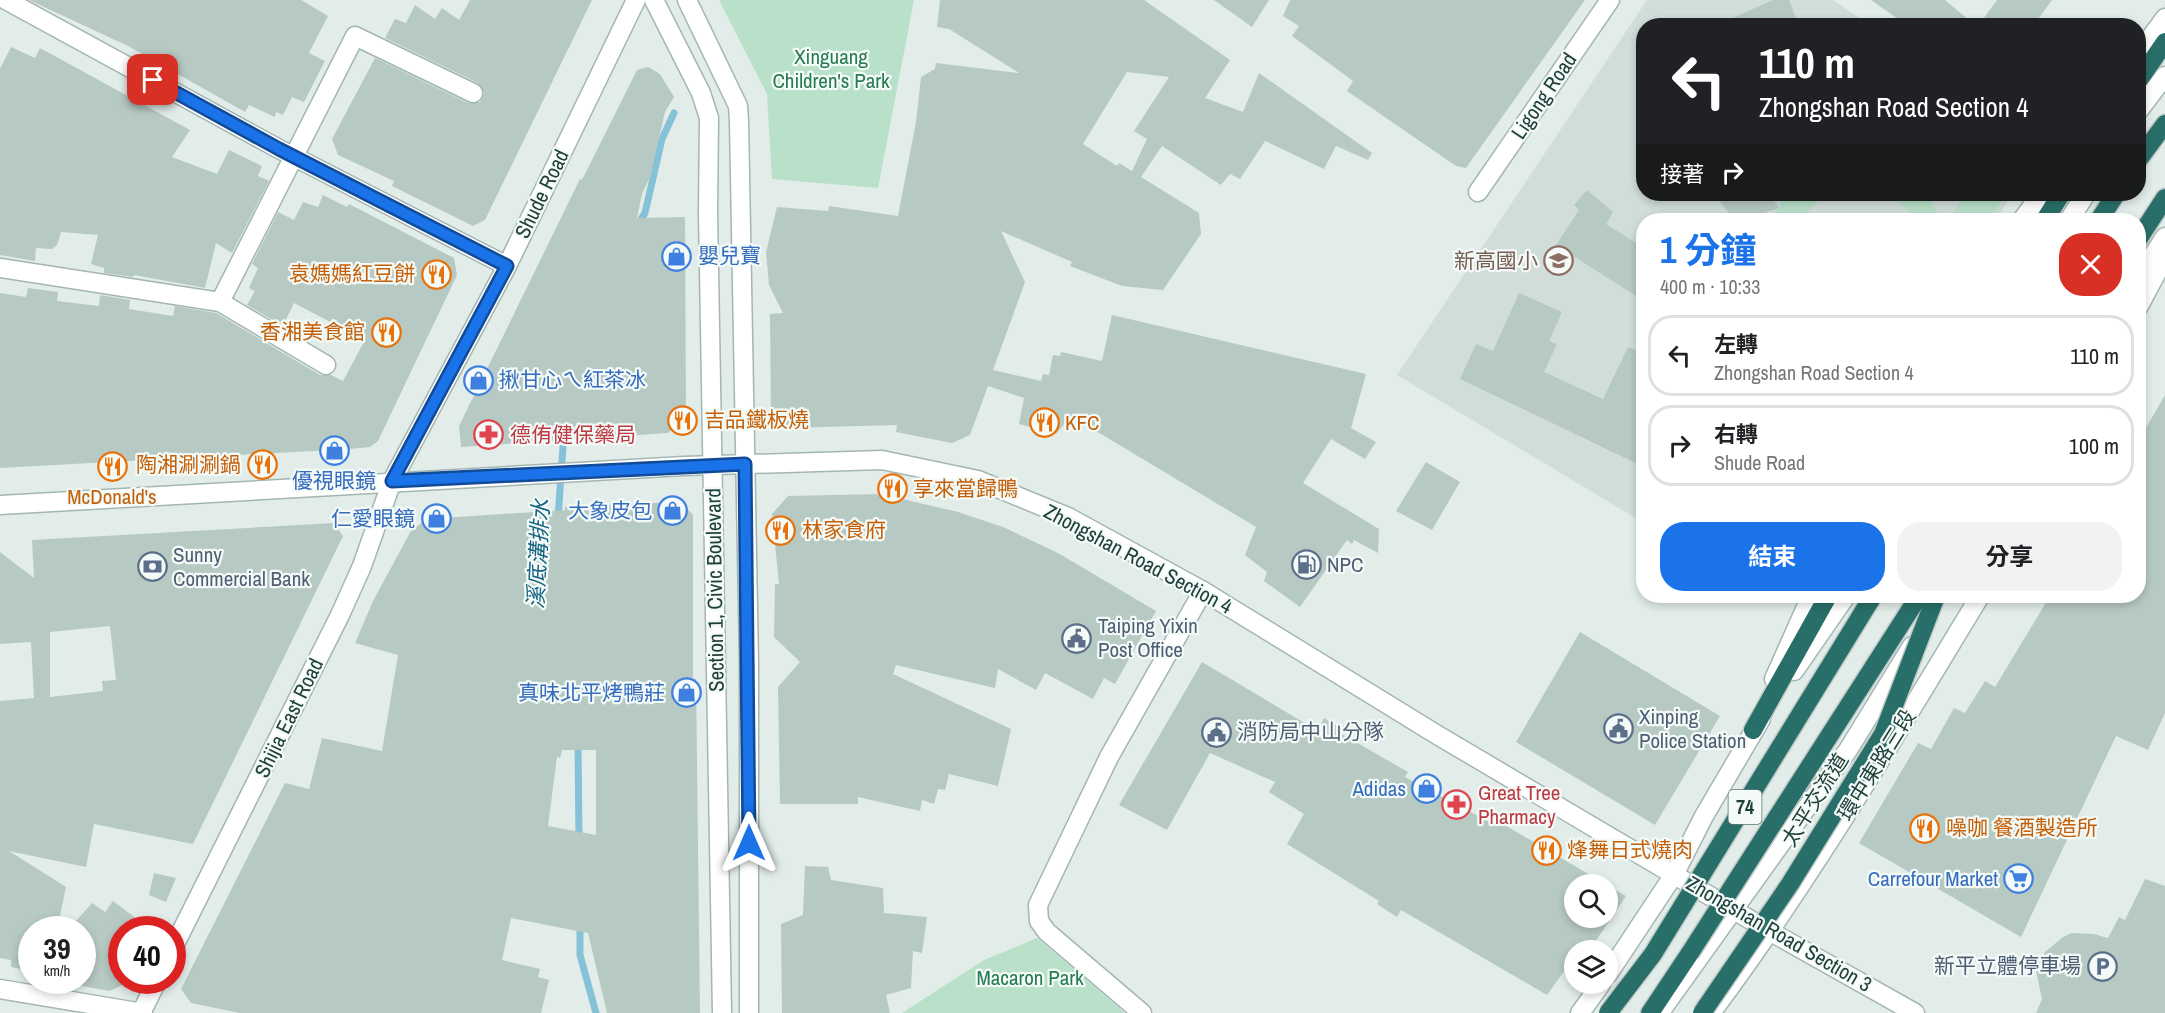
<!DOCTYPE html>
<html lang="zh-TW">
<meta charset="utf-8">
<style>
body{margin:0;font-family:"Archivo Narrow","Noto Sans TC",sans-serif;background:#f2f2f2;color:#202124;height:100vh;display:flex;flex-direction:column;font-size:22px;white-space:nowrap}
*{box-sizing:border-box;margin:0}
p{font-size:20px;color:#757577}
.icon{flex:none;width:33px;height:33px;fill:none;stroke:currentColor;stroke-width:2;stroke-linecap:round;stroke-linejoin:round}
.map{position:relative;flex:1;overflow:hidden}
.side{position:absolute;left:1636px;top:213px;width:510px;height:390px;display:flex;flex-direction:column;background:#fff;border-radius:24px;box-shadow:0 3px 9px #0003}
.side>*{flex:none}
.hud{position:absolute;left:1636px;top:18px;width:510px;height:183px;border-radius:24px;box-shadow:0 3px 9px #0003;background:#202124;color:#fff;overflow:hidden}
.controls{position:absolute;left:1564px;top:874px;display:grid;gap:12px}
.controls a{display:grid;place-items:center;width:54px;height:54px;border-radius:50%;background:#fff;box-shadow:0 3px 9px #0003;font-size:30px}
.speed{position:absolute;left:18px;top:916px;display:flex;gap:12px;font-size:30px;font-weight:700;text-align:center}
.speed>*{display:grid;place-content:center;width:78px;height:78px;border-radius:50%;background:#fff;box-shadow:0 3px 9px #0003;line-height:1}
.speed small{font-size:15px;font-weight:400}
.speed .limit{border:9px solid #d22;background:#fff;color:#111}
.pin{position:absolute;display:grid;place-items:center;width:51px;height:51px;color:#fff;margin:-26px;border-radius:12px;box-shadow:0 3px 9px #0006}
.me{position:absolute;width:66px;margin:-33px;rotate:0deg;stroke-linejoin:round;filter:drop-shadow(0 0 4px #0008)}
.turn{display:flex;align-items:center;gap:21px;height:126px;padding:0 24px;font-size:27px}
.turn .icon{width:78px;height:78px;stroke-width:2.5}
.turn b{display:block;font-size:42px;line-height:51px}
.then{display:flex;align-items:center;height:57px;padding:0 24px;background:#0003;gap:12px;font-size:22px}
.round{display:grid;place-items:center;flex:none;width:63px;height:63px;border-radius:24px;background:#f2f2f2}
.headline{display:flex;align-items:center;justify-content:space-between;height:102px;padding:0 24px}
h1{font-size:36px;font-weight:700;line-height:45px;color:#1a73e8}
.primary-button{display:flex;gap:12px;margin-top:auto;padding:12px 24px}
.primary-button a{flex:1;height:69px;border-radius:24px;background:#1a73e8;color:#fff;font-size:24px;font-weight:700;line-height:69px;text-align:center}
.primary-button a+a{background:#f2f2f2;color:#202124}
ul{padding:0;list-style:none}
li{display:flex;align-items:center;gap:18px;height:81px;margin:0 12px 9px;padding:0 12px;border:3px solid #e0e0e0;border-radius:24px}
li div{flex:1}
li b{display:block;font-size:22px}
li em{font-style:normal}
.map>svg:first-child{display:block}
.built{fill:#d0ddd9}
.green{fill:#b9e0c8}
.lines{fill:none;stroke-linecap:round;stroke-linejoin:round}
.stream{stroke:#85c1d7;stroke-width:7}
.building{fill:#b7c9c3;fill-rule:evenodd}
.minor-casing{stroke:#a4b6b2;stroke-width:21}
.highway-casing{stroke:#c1cac8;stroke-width:21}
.minor{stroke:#fff;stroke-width:18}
.highway{stroke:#296f69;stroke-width:18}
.highway-bridge-casing{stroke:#c1cac8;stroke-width:21;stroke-linecap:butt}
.highway-bridge{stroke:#296f69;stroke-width:18}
.route-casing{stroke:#114b97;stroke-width:15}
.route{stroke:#1a73e8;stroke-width:10}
.labels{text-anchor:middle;stroke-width:4.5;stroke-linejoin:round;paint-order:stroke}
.shield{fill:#f3faf7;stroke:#5f7873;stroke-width:1.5}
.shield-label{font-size:20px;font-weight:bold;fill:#20403b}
.park-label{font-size:21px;fill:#277b51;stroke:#f3faf7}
.street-label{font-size:21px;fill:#20403b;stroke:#f3faf7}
.shop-label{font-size:21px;fill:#366cbe;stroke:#f3faf7;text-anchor:end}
.education-label{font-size:21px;fill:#785e54;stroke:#f3faf7;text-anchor:end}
.food-label{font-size:21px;fill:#c56008;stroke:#f3faf7;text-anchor:start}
.health-label{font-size:21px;fill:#be3a42;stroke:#f3faf7;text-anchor:start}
.service-label{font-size:21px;fill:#4e5e75;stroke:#f3faf7;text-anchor:start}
.water-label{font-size:22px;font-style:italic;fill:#156382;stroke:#f3faf7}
</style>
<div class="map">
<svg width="2165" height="1013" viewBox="0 0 2165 1013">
<rect width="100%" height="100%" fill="#e2edea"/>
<!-- built -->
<path class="built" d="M1647 0H1833L1870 25 1644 26V194H2012L1996 220H1644V523L1397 375Z"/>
<!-- green -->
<g class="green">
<path d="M719 0H914L878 188 772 179 767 94Z"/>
<path d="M1786 194H1831L1817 202 1801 220H1772Z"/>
<path d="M1884 194H1926L1942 220H1915L1900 202Z"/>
<path d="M1965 194H2006L1990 220H1949Z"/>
<path d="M1037 938 1125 1013H902L984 960Z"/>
</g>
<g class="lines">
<!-- stream -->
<g class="stream">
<path d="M638 224 645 213 662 139 674 113"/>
<path d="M558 518 564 433"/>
<path d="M578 741 579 841"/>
<path d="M580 924V955L596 1013"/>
</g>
</g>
<!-- building -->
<g class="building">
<path d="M29 0H301L328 16 309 53 325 61 304 102 292 97 283 115 276 112 275 117 249 105 245 112 128 46Z"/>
<path d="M470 0H592L485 220 473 226 392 186 394 181 338 155 332 139 375 58 468 103 480 102 484 93 478 83 385 38 395 19 406 23 415 5 435 19 442 8 459 20Z"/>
<path d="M940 0H1144L1230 60 1205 98 1243 112 1259 73 1372 153 1368 160 1336 146 1324 169 1265 141 1240 179 1230 174 1221 185 1162 146 1141 177 1199 213 1201 234 1163 290 1122 286 1070 266 1072 262 1001 231 1025 282 993 370 1041 381 1043 374 1049 375 1053 355 1060 356 1061 352 1102 361 1112 315 1366 374 1351 428 1376 442 1365 459 1331 439 1303 483 1379 529 1378 553 1354 540 1352 544 1347 540 1300 607 1264 581 1267 572 1245 555 1256 527 1071 416 1056 434 1019 424 1024 398 988 386 970 435 952 443 896 432 897 425 785 428 771 418 770 314 783 313 769 285 766 252 777 207 828 211 829 206 898 216 916 122 921 77 935 69 936 63 1019 73 949 29 937 27ZM1127 72 1169 77 1134 131 1147 139 1132 171 1119 163 1117 166 1083 144Z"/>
<path d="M1214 0H1269L1252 27Z"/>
<path d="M1290 0H1585L1466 168 1456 166 1347 91 1353 81 1292 36 1299 26 1283 16Z"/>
<path d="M1773 0H1789L1799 26H1715Z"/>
<path d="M1871 0H1945L1976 26H1908Z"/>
<path d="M1997 0H2052L2033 26H1978Z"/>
<path d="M11 47 35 58 40 48 190 130 172 157 217 174 229 150 262 166 258 176 269 181 232 253 216 243 205 288 134 275 133 277 104 273V268L91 264 98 235 61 232 57 245 52 249 36 248 35 261 0 255V69Z"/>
<path d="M648 67 660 74 674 97 665 112 650 177 642 194 637 218 685 217 686 417 668 433 461 447 459 426 580 179 582 180 637 70Z"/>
<path d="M1587 190 1613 212 1606 224 1644 248V301L1556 245 1579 210 1574 205Z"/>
<path d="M1714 194H1769L1779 208 1758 215 1757 220H1734Z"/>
<path d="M323 195 347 207 349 204 454 258 457 275 378 441 370 447 350 449 0 468V293L26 297 28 288 58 292 57 301 99 306 100 295 130 300 129 309 173 316 175 306 216 313 320 375H331L343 381 365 340 294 303 283 326 247 305 255 291 249 288 258 268 252 264 278 212 294 220 303 202 318 207Z"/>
<path d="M1519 293 1562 312 1549 341 1557 344 1544 372 1603 399 1628 347 1644 353V467L1460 379 1476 344 1493 351Z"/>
<path d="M2165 395V713L2148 750 2116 736 2021 937 1859 843 1918 743 1931 749 1954 708 1965 713 1985 681 1995 687 2050 596H2139V440Z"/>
<path d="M1426 462 1460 482 1432 530 1396 511Z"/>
<path d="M881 494 958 512 1003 527 1058 553 1156 611 1115 684 1104 678 1093 699 1045 673 1036 690 998 669 995 688 896 665 893 674 1011 729 998 786 949 774 945 790 938 789 934 804 922 800 920 811 858 797V804H780L778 687 800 662 774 637 775 584H779L772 514 788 496Z"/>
<path d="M673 502 683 504 693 515V679H696L700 1013H607L588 933 511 918 502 960 540 969 538 977 549 980 541 1013H240L191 1003 181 989 285 783 309 789 322 738 382 751 398 655 355 643 373 601 412 529 428 519 565 510V507ZM562 750H596V835L548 826 557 757 560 758Z"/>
<path d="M334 523 343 536 193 844 94 824 86 867 9 851 66 887 57 930H32V971L11 967V960L0 958V701L34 698 31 642 0 644V552L34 578 32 540ZM110 626 116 680 102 681 103 691 50 697V632Z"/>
<path d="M1580 632 1720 716 1655 825 1516 742Z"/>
<path d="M1202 662 1308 725 1310 721 1320 726 1324 718 1343 730 1340 733 1408 772 1405 777 1495 825 1498 821 1607 885H1575V918H1608V886L1626 896 1589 951H1575V956L1547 995 1401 910 1397 917 1377 904 1379 901 1287 844 1304 814 1269 792 1275 782 1210 753 1167 830 1119 805Z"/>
<path d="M805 866 828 867 831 880 883 888 884 913 927 917 922 953 913 951 911 988 886 995 890 1013H782L781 924 803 915Z"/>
<path d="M154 873 176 878 166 902 149 895Z"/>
<path d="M2145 879 2165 886V1013H2036L2042 999 2036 971 2045 952 2063 937 2072 933 2094 934 2108 938 2119 917 2125 920Z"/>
<path d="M113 901 152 930H122V985L110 991 82 986V930H68L92 903 105 912Z"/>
</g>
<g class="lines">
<defs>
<g id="minor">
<path d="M6 0 279 149 507 266"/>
<path d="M654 0 701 93 709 118 708 212 722 1013"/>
<path d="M687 0 738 106 739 121 749 663V1013"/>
<path d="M2139 53 2165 18"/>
<path d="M2139 110 2165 76"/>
<path d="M1478 192 1610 0"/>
<path d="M2022 220 2041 194"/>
<path d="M2069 220 2086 194"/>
<path d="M0 268 220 302 326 365"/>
<path d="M2139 277 2165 237"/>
<path d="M220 302 355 36 473 93"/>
<path d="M2139 306 2165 257"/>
<path d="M0 505 684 466 882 460 978 480 1068 517 1203 591 1439 736 1771 932 1915 1013"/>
<path d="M1794 671 1846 596"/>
<path d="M1774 679 1811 596"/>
<path d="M172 950 340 615 362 566 392 481 507 266 636 0"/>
<path d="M1608 974 1675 873 1704 816 1761 719"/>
<path d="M0 989 143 1013"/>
<path d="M1663 1008 1848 750 1912 646"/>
<path d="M1714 1009C1812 877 1895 736 1980 596"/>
<path d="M141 1013 157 981"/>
<path d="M1142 1013 1047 932 1039 921 1038 905 1109 757 1203 591"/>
<path d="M1580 1013 1601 984"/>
</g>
<g id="highway">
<path d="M2139 80 2165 42"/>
<path d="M2139 159 2165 124"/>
<path d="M2045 220 2061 194"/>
<path d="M2099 220 2116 194"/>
<path d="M2139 238 2165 198"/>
<path d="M1753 730 1828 596"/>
<path d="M1650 1013 1690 953"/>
</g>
</defs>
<!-- minor casing -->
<use href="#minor" class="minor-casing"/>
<!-- highway casing -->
<use href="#highway" class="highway-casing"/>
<!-- minor -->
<use href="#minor" class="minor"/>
<!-- highway -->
<use href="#highway" class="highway"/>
<defs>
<g id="highway-bridge">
<path d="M1690 953 1919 596"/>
<path d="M1608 1013 1653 954 1873 596"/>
<path d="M1702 1013 1790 884 1883 734 1936 596"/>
</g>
</defs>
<!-- highway-bridge casing -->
<use href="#highway-bridge" class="highway-bridge-casing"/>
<!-- highway-bridge -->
<use href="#highway-bridge" class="highway-bridge"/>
</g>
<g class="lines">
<defs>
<path id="route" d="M153 80 279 149 507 266 392 481 745 464 749 843"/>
</defs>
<!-- route casing -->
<use href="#route" class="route-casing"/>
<!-- route -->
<use href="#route" class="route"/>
</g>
<!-- icons -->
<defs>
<symbol id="shop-ring" viewBox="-11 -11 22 22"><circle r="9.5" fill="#f3faf7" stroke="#3f7fe0" stroke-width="1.5"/><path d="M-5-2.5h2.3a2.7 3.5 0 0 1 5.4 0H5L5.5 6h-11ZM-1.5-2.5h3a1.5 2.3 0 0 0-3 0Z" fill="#3f7fe0"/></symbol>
<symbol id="school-ring" viewBox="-11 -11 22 22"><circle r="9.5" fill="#f3faf7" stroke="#8d6e63" stroke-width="1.5"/><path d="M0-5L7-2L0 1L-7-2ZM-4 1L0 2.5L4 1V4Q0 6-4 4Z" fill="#8d6e63"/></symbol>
<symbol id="restaurant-ring" viewBox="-11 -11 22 22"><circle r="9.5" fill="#f3faf7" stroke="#e8710a" stroke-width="1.5"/><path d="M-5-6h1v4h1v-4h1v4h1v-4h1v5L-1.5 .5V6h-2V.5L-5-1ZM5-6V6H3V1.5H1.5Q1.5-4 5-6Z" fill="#e8710a"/></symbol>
<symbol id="pharmacy-ring" viewBox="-11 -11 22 22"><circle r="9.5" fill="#f3faf7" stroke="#e0444e" stroke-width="1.5"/><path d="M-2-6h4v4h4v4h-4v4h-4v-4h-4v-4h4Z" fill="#e0444e"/></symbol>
<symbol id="fuel-ring" viewBox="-11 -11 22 22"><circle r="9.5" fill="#f3faf7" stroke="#5c6f8a" stroke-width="1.5"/><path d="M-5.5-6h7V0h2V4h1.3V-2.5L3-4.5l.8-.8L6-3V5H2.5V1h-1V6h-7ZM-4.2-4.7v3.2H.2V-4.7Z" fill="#5c6f8a"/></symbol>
<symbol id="bank-ring" viewBox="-11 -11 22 22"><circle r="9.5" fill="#f3faf7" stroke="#5c6f8a" stroke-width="1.5"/><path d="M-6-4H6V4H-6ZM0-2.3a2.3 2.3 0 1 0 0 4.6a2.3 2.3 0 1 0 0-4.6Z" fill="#5c6f8a"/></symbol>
<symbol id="civic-ring" viewBox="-11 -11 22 22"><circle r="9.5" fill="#f3faf7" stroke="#5c6f8a" stroke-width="1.5"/><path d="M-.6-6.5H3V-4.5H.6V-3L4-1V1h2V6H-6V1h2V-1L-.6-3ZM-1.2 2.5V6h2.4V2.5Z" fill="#5c6f8a"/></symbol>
<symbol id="supermarket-ring" viewBox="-11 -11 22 22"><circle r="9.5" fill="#f3faf7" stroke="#3f7fe0" stroke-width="1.5"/><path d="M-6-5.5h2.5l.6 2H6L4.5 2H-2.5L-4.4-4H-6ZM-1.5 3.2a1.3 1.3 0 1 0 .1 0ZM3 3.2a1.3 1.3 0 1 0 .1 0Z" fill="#3f7fe0"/></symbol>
<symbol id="parking-ring" viewBox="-11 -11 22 22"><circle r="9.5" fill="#f3faf7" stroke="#5c6f8a" stroke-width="1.5"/><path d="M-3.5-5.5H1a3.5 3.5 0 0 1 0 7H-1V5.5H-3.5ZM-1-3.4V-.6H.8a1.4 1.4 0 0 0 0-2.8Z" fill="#5c6f8a"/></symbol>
</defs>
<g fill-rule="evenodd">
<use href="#shop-ring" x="660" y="240" width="33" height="33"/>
<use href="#school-ring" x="1542" y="244" width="33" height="33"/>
<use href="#restaurant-ring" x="420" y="258" width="33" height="33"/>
<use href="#restaurant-ring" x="370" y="316" width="33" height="33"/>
<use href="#shop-ring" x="462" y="364" width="33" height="33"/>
<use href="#restaurant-ring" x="666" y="404" width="33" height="33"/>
<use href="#restaurant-ring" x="1028" y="406" width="33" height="33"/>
<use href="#pharmacy-ring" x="472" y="418" width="33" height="33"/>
<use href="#shop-ring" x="318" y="434" width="33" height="33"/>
<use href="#restaurant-ring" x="246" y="448" width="33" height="33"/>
<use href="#restaurant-ring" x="96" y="450" width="33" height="33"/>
<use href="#restaurant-ring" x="876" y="472" width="33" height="33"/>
<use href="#shop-ring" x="656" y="494" width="33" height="33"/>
<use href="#shop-ring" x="420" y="502" width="33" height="33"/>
<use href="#restaurant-ring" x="764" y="514" width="33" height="33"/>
<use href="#fuel-ring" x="1290" y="548" width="33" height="33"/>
<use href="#bank-ring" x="136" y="550" width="33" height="33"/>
<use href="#civic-ring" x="1060" y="622" width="33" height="33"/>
<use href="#shop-ring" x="670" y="676" width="33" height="33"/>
<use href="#civic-ring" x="1602" y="712" width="33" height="33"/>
<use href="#civic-ring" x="1200" y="716" width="33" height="33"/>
<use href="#shop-ring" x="1410" y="772" width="33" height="33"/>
<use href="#pharmacy-ring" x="1440" y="788" width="33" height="33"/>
<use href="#restaurant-ring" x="1908" y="812" width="33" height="33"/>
<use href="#restaurant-ring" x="1530" y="834" width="33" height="33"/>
<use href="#supermarket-ring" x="2002" y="862" width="33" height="33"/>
<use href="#parking-ring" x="2086" y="950" width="33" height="33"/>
</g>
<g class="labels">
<!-- shield labels -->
<rect class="shield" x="1728.5" y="790" width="33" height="34" rx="4.5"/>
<g class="shield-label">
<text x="1745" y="814">74</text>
</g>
<!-- park labels -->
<g class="park-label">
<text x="831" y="64">Xinguang<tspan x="831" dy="24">Children's Park</tspan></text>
<text x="1030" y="985">Macaron Park</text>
</g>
<!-- street labels -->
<g class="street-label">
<text transform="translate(1544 96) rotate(-56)" y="7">Ligong Road</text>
<text transform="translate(542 194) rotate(-64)" y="7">Shude Road</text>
<text transform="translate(1138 559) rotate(28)" y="7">Zhongshan Road Section 4</text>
<text transform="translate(715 590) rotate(-91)" y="7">Section 1, Civic Boulevard</text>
<text transform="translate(289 718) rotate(-64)" y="7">Shijia East Road</text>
<text transform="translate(1877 765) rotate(-58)" y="7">環中東路三段</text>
<text transform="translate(1815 800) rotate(-58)" y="7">太平交流道</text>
<text transform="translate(1779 934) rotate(30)" y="7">Zhongshan Road Section 3</text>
</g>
<!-- shop labels -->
<g class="shop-label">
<text x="698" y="263" text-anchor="start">嬰兒寶</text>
<text x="499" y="387" text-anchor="start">揪甘心ㄟ紅茶冰</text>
<text x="334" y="488" text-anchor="middle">優視眼鏡</text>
<text x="652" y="518">大象皮包</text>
<text x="415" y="526">仁愛眼鏡</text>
<text x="665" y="700">真味北平烤鴨莊</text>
<text x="1406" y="796">Adidas</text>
<text x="1998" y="886">Carrefour Market</text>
</g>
<!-- education labels -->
<g class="education-label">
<text x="1538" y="268">新高國小</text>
</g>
<!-- food labels -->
<g class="food-label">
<text x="415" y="281" text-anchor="end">袁媽媽紅豆餅</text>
<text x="365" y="339" text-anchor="end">香湘美食館</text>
<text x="704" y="427">吉品鐵板燒</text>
<text x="1065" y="430">KFC</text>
<text x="241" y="472" text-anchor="end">陶湘涮涮鍋</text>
<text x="913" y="496">享來當歸鴨</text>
<text x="112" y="504" text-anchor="middle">McDonald's</text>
<text x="802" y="537">林家食府</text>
<text x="1946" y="835">噪咖 餐酒製造所</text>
<text x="1567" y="857">烽舞日式燒肉</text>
</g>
<!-- health labels -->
<g class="health-label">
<text x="510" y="442">德侑健保藥局</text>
<text x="1478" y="800">Great Tree<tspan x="1478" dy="24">Pharmacy</tspan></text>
</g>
<!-- service labels -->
<g class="service-label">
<text x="173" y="562">Sunny<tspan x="173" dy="24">Commercial Bank</tspan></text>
<text x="1327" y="572">NPC</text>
<text x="1098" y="633">Taiping Yixin<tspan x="1098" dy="24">Post Office</tspan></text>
<text x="1639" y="724">Xinping<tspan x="1639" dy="24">Police Station</tspan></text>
<text x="1237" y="739">消防局中山分隊</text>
<text x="2081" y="973" text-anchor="end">新平立體停車場</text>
</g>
<!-- water labels -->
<g class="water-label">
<text transform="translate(538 554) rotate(-87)" y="8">溪底溝排水</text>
</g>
</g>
</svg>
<div class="controls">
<a><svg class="icon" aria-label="search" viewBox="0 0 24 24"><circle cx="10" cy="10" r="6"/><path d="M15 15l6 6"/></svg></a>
<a><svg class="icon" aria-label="layers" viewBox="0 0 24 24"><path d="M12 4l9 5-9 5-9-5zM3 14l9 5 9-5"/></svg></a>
</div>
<div class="speed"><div>39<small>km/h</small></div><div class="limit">40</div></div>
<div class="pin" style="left:153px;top:80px;background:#d93025"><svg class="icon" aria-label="arrive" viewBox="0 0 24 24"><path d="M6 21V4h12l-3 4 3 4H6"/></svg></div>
<svg class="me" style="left:749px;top:843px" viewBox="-20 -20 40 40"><path d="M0-17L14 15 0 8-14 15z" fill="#1a73e8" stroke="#fff" stroke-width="4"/></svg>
<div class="hud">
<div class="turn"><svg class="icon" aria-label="left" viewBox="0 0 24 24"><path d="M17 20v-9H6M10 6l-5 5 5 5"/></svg><div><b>110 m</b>Zhongshan Road Section 4</div></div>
<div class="then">接著<svg class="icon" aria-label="right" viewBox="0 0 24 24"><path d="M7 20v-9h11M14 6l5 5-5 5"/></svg></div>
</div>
<section class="side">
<div class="headline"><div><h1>1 分鐘</h1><p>400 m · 10:33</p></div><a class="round" style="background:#d93025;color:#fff"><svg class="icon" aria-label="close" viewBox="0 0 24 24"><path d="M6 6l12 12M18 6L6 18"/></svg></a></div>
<ul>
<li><svg class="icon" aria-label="left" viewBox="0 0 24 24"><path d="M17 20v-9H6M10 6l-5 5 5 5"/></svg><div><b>左轉</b><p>Zhongshan Road Section 4</p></div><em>110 m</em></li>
<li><svg class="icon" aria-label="right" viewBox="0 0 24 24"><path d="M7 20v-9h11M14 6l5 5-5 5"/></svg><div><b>右轉</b><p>Shude Road</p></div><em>100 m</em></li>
</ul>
<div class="primary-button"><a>結束</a><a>分享</a></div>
</section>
</div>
